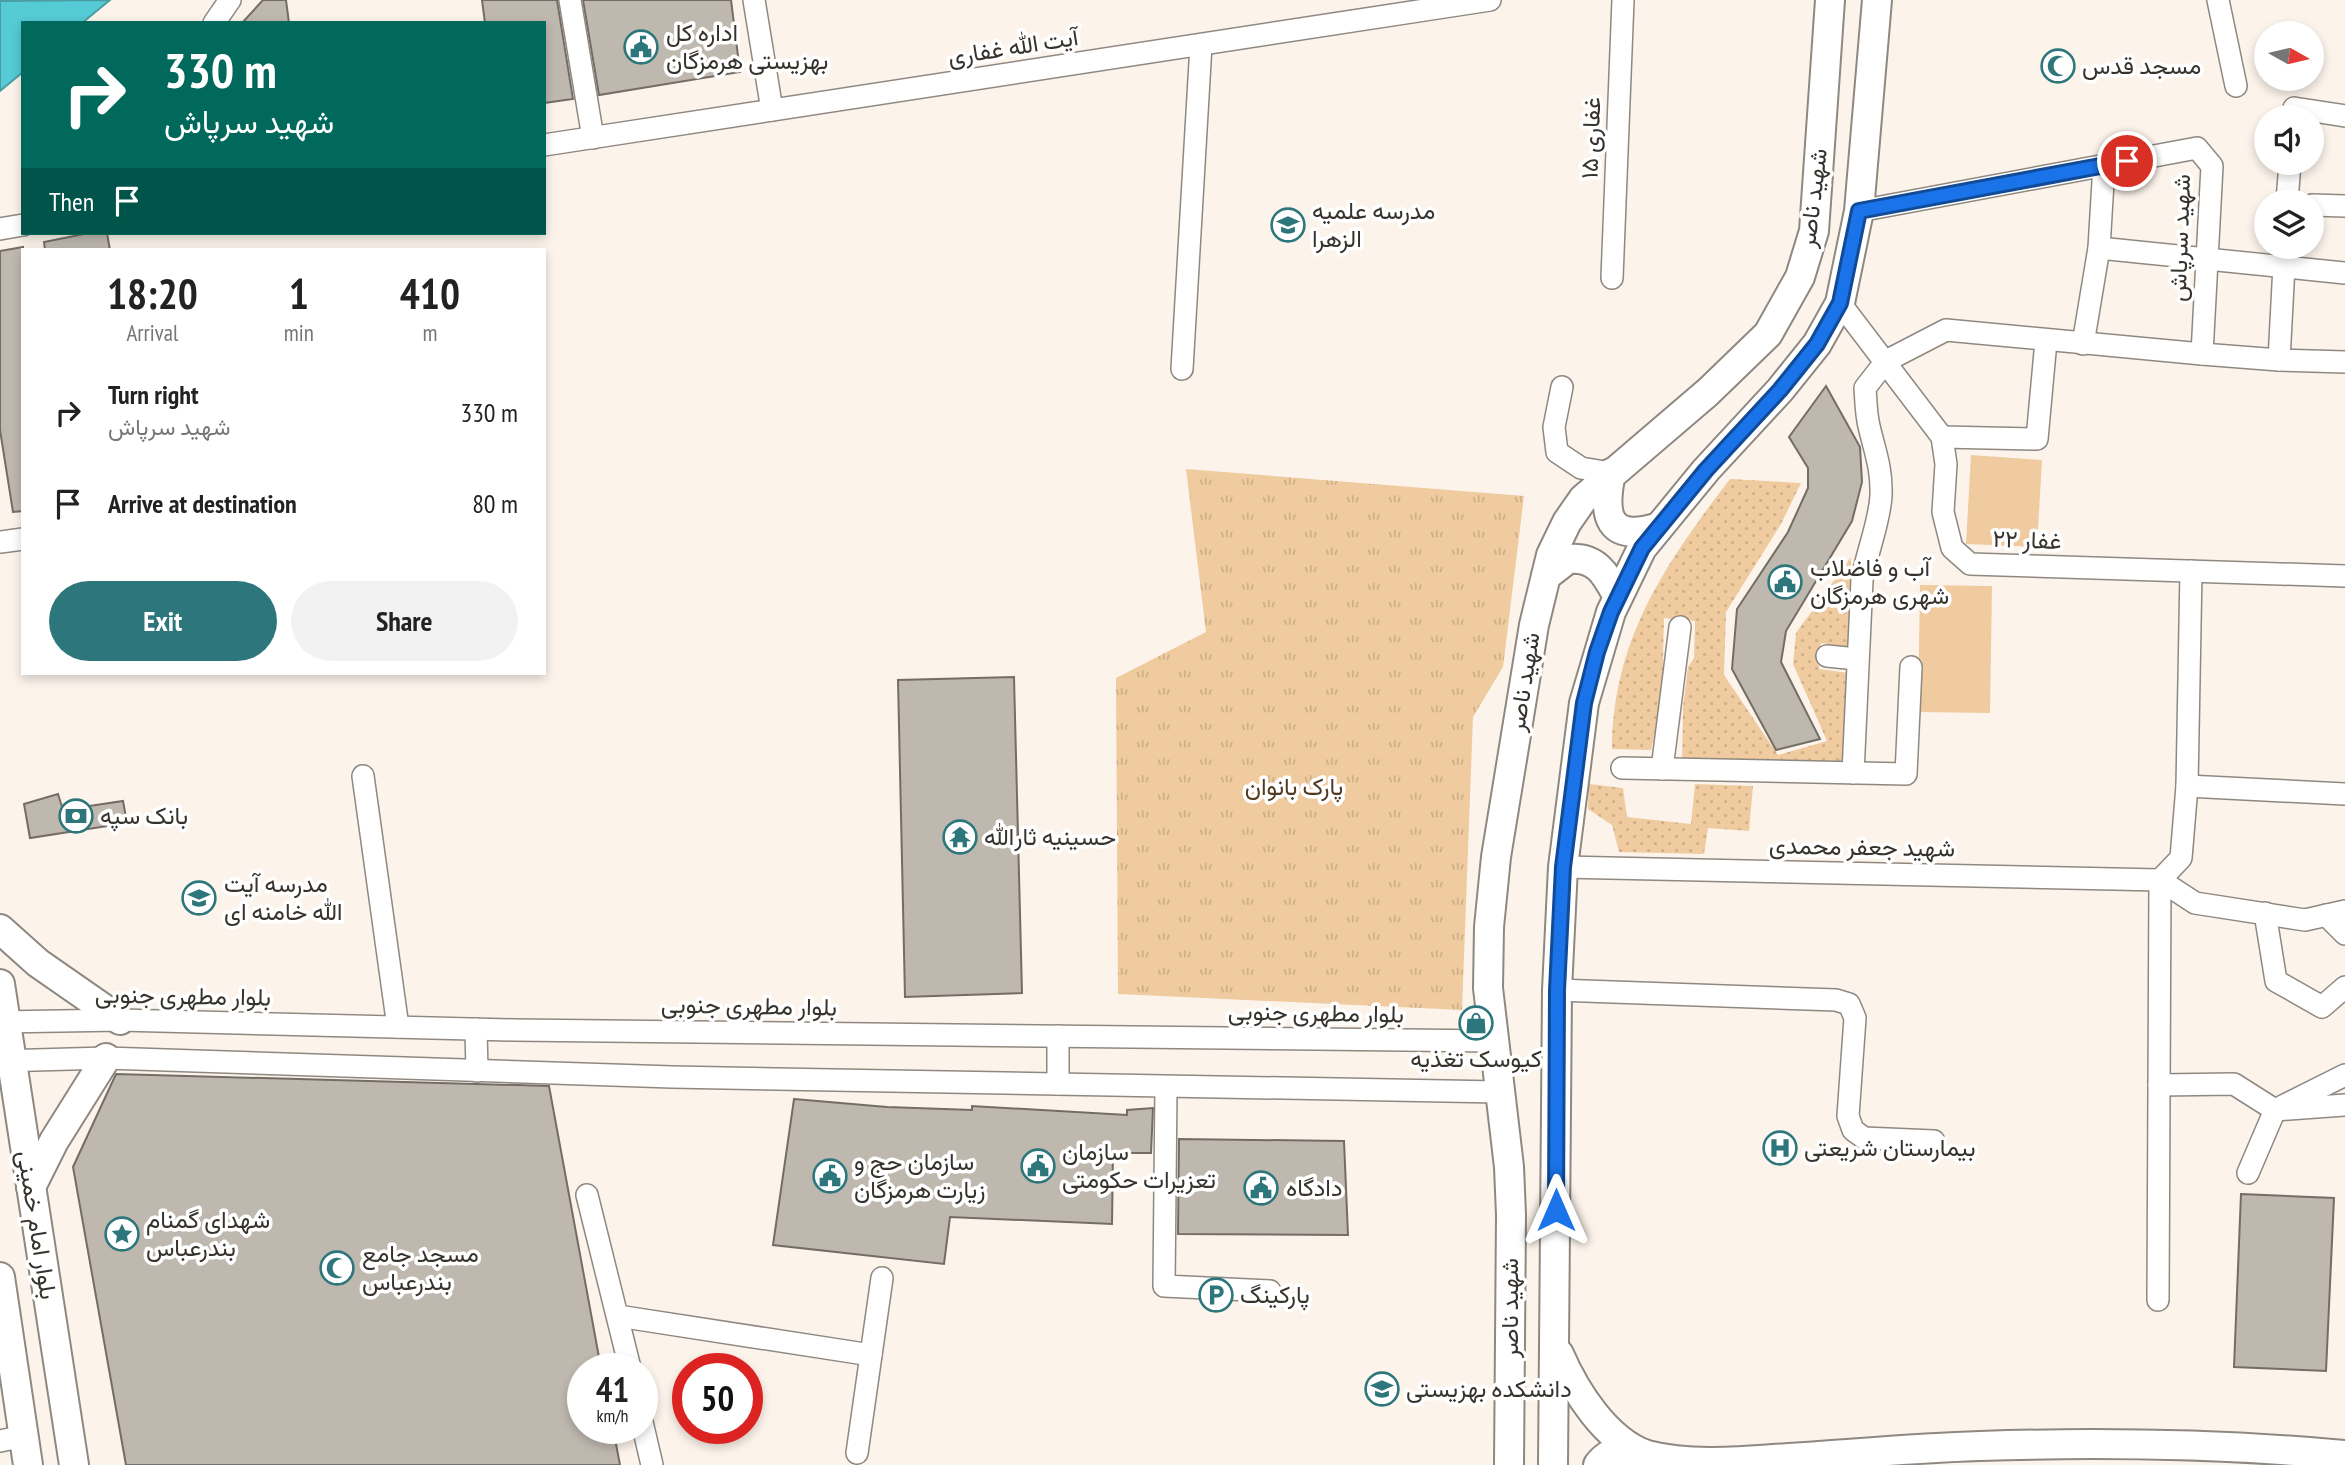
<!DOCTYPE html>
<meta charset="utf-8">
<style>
body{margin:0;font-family:"PT Sans Narrow",Vazirmatn,sans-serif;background:#f2f2f2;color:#222;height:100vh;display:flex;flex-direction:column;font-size:26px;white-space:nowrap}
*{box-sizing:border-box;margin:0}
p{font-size:23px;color:#767676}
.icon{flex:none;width:38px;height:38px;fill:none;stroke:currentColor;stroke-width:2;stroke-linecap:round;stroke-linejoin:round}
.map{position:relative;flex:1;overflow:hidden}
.side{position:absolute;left:21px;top:248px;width:525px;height:427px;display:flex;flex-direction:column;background:#fff;border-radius:0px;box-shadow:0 4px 10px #0003}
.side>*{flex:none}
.guide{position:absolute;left:21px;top:21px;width:525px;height:214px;border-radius:0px;box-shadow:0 4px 10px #0003;background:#00695c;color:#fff;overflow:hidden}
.needle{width:46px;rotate:98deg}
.fabs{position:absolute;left:2254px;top:21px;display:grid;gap:14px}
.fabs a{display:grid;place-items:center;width:70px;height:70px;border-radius:50%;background:#fff;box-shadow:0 4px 10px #0003;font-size:35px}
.speed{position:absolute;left:567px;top:1353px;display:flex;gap:14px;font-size:35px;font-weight:700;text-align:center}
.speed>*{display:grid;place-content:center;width:91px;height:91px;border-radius:50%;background:#fff;box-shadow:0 4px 10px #0003;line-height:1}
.speed small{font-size:18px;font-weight:400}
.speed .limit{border:10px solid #d22;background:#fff;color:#111}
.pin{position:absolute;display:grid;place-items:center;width:60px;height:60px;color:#fff;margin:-30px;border:4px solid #fff;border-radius:50%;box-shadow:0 2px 7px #0007}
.me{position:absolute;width:77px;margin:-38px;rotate:0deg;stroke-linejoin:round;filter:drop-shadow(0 0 5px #0008)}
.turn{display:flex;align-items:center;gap:24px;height:147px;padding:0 28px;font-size:32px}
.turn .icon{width:91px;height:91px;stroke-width:2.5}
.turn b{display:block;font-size:49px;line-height:60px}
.then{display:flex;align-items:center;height:66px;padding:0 28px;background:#0003;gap:14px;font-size:26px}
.eta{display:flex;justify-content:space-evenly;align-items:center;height:119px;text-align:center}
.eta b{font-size:42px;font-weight:700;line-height:49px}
.button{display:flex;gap:14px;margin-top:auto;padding:14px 28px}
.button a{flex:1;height:80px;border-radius:42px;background:#2d767c;color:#fff;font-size:28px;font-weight:700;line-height:80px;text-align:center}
.button a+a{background:#f2f2f2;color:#222}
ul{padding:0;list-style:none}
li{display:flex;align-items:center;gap:21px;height:91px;padding:0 28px}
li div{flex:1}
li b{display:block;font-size:26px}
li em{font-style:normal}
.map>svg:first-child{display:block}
.grass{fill:url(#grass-dots)}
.park{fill:url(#park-tufts)}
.garden{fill:#efcb9f}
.water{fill:#55cbd5;stroke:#4c9da3;stroke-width:2}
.building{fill:#bfb8af;stroke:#746d66;stroke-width:2}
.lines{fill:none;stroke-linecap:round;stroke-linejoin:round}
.minor-casing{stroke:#8f8880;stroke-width:24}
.major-casing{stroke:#8f8880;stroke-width:32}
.minor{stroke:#fff;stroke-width:21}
.major{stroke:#fff;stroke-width:28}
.route-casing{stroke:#114b97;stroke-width:18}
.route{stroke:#1a73e8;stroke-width:12}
.labels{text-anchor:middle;stroke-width:7;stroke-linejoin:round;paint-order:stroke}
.poi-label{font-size:24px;fill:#36332f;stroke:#fff;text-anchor:start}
.street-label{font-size:24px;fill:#36332f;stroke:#fff}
.park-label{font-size:24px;fill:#513a1d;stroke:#fff}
</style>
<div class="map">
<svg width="2345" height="1465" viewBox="0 0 2345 1465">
<defs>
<pattern id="grass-dots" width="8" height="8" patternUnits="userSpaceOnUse" patternTransform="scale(1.75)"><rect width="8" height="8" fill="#efcb9f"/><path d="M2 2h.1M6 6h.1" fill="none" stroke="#ceaf89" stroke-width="1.8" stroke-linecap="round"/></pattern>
<pattern id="park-tufts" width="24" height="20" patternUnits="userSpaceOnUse" patternTransform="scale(1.75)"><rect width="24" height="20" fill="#efcb9f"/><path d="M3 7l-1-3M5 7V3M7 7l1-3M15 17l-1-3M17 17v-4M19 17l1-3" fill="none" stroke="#ceaf89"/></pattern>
</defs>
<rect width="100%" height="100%" fill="#fcf4eb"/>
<!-- grass -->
<g class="grass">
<path d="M1730 479 1801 483 1781 524 1726 612 1724 675 1778 755 1827 741 1793 664 1796 633 1851 557 1848 647 1821 643 1819 669 1849 673 1847 766 1682 761 1683 707 1688 667 1694 658 1695 621 1664 618 1662 701 1651 750 1612 749C1613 638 1666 563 1730 479Z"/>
<path d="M1589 784 1623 788 1627 817 1691 824 1695 784 1753 786 1749 831 1708 828 1704 854 1619 852 1612 825 1588 809Z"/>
</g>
<!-- park -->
<path class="park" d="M1186 469 1524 496 1503 667 1473 717 1462 1010 1118 994 1116 678 1206 632Z"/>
<!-- garden -->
<g class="garden">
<path d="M1971 455 2042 460 2037 547 1966 544Z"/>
<path d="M1920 585 1992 586 1990 713 1918 712Z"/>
</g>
<!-- water -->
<path class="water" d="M110 0 82 23H23V72L0 91V1Z"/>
<!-- building -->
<g class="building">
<path d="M263 0H286L289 23H242Z"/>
<path d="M482 0H557L573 99 544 103V23H485Z"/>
<path d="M583 0H731L740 72 599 95Z"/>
<path d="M89 233H107L110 250H45L44 242Z"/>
<path d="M23 247V511L13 512 0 430V251Z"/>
<path d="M1826 386 1860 447 1862 482 1852 521 1786 631 1781 662 1820 739 1776 750 1732 669 1737 609 1788 532 1808 488V468L1789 437Z"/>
<path d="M1014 677 1022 993 905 997 898 680Z"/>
<path d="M58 794 63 810 123 801 127 823 30 838 24 804Z"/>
<path d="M116 1074 549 1086 601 1368H583V1428H613L620 1465H126L73 1167Z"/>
<path d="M794 1099 887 1107 972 1110V1106L1127 1115V1110L1153 1108 1151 1153H1113L1112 1224 950 1217 944 1264 773 1245Z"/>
<path d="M1179 1139 1344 1141 1348 1235 1178 1234Z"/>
<path d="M2241 1194 2334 1198 2326 1371 2234 1367Z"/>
</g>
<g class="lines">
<defs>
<g id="minor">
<path d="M570 0 593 138"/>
<path d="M754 0 772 110"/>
<path d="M2218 0 2236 86"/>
<path d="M214 23 230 0"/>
<path d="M2293 117 2294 108 2345 116"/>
<path d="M544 145 1490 0"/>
<path d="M2287 201 2290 163"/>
<path d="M2312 205 2345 206"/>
<path d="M0 229 23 225"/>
<path d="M2285 247 2279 360 2345 362"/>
<path d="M2099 248 2345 273"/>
<path d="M1612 278 1623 0"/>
<path d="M1840 303 1942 437 1946 464 1943 512 1952 548 1970 564 2345 576"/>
<path d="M2083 344 2099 248 2104 165"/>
<path d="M2202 354 2279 360"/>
<path d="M1182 369 1201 45"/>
<path d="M1562 387 1554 427 1557 452 1581 468 1611 473"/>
<path d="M1942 437 2037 439 2046 341"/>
<path d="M0 542 23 539"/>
<path d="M1827 656 1857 659"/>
<path d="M1622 768 1906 774 1911 667"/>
<path d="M1662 769 1680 627"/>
<path d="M1853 773 1862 580C1867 551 1879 525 1881 496 1882 468 1875 452 1869 426 1866 414 1866 401 1865 388L1886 361 1946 330 2202 354 2212 166 2197 148 1859 211"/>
<path d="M363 776 398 1027"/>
<path d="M2187 786 2345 794"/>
<path d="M1563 867 2160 880 2195 903 2305 920 2345 911"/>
<path d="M2265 913 2276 981 2322 1007 2345 987"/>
<path d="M2326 915 2345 934"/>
<path d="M1557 990 1836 1000 1849 1004 1855 1018 1848 1116 1853 1130 1864 1138 1934 1141"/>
<path d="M0 1022 120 1020 514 1030 1493 1041"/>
<path d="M476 1029 477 1071"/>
<path d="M0 1061 106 1058 672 1077 1499 1092"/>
<path d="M1058 1084V1036"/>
<path d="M2159 1085 2234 1084 2275 1110 2345 1105"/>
<path d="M1166 1087 1164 1286 1270 1291"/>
<path d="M2248 1173 2275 1110 2345 1075"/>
<path d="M587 1195 630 1368"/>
<path d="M2158 1300 2160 880 2181 858 2187 786 2191 571"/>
<path d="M618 1316 871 1355"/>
<path d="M642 1422 652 1465"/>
<path d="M0 1441 24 1436"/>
<path d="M857 1453 882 1278"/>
</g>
<g id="major">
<path d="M1611 473C1602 516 1608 543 1659 527"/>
<path d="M1546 576 1568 559C1597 556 1606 575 1618 597"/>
<path d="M0 929 38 963 120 1020"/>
<path d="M0 984 74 1465"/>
<path d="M31 1187 54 1141 106 1058"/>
<path d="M0 1277 28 1465"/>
<path d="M1559 1354C1575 1391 1606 1441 1647 1455 1686 1465 1733 1462 1773 1459 1842 1455 1911 1448 1980 1446 2101 1442 2224 1444 2345 1455"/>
<path d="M1509 1465 1511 1215 1509 1167 1488 988 1489 927 1496 857 1534 625 1551 555 1567 522 1583 499 1708 392 1768 334 1800 277 1814 231 1830 0"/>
<path d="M1553 1465 1557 990 1563 867 1584 703 1611 612 1642 548 1706 470 1780 390 1817 344 1840 303 1859 211 1877 0"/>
<path d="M1598 1465C1611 1448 1626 1450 1645 1455"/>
</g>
</defs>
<!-- minor casing -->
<use href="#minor" class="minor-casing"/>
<!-- major casing -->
<use href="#major" class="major-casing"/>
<!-- minor -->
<use href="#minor" class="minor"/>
<!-- major -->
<use href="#major" class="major"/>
</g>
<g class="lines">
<defs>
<path id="route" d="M1556 1210 1557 990 1563 867 1584 703 1597 652 1611 612 1642 548 1706 470 1780 390 1817 344 1840 303 1859 211 2127 161"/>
</defs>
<!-- route casing -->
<use href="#route" class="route-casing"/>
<!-- route -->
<use href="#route" class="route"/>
</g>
<!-- icons -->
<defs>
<symbol id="civic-ring" viewBox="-11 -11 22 22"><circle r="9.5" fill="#fff" stroke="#2d767c" stroke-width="1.5"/><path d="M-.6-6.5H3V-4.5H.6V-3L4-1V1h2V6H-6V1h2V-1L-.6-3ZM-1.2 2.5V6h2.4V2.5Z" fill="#2d767c"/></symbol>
<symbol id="mosque-ring" viewBox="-11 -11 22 22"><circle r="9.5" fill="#fff" stroke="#2d767c" stroke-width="1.5"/><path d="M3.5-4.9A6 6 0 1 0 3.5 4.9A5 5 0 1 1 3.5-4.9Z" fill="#2d767c"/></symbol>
<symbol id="university-ring" viewBox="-11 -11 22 22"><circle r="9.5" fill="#fff" stroke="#2d767c" stroke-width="1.5"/><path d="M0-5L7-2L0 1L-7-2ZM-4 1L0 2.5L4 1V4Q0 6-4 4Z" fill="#2d767c"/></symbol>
<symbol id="bank-ring" viewBox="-11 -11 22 22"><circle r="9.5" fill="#fff" stroke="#2d767c" stroke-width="1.5"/><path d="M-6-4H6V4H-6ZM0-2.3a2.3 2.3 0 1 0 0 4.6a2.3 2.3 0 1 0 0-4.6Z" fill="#2d767c"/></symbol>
<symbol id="temple-ring" viewBox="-11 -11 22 22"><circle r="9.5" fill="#fff" stroke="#2d767c" stroke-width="1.5"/><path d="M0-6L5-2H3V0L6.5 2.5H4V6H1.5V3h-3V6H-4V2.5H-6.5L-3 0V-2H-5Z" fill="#2d767c"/></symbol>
<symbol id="school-ring" viewBox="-11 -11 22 22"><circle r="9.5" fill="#fff" stroke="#2d767c" stroke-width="1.5"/><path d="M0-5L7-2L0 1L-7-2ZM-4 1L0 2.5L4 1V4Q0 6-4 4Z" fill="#2d767c"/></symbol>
<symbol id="shop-ring" viewBox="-11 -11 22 22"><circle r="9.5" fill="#fff" stroke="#2d767c" stroke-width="1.5"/><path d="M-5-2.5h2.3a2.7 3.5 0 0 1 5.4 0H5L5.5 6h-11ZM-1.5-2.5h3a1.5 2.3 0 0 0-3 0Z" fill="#2d767c"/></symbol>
<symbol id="hospital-ring" viewBox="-11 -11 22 22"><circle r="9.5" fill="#fff" stroke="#2d767c" stroke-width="1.5"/><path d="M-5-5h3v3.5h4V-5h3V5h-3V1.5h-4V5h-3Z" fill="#2d767c"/></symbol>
<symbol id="sight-ring" viewBox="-11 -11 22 22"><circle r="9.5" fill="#fff" stroke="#2d767c" stroke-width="1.5"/><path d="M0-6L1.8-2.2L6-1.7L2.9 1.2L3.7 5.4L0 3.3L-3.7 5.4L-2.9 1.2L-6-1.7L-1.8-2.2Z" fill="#2d767c"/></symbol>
<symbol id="parking-ring" viewBox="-11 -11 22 22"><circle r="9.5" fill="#fff" stroke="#2d767c" stroke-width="1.5"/><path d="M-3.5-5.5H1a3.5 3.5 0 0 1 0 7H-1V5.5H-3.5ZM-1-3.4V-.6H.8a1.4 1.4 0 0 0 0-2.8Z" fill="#2d767c"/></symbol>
</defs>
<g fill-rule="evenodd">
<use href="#civic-ring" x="622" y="28" width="38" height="38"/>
<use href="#mosque-ring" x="2039" y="47" width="38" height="38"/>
<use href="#university-ring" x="1269" y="206" width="38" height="38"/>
<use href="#civic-ring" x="1766" y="563" width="38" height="38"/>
<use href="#bank-ring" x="57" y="797" width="38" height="38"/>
<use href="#temple-ring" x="941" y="818" width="38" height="38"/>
<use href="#school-ring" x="180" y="879" width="38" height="38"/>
<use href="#shop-ring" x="1457" y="1004" width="38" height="38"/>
<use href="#hospital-ring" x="1761" y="1129" width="38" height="38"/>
<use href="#civic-ring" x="1019" y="1147" width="38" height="38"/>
<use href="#civic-ring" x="811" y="1157" width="38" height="38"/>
<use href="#civic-ring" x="1242" y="1169" width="38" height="38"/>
<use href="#sight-ring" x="103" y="1215" width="38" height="38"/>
<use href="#mosque-ring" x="318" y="1249" width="38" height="38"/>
<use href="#parking-ring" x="1197" y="1276" width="38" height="38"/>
<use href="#university-ring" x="1363" y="1370" width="38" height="38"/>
</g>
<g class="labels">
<!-- poi labels -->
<g class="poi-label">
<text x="666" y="41">اداره کل<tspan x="666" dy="28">بهزیستی هرمزگان</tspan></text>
<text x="2082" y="74">مسجد قدس</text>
<text x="1312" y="219">مدرسه علمیه<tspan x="1312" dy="28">الزهرا</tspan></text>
<text x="1810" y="576">آب و فاضلاب<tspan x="1810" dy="28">شهری هرمزگان</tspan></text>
<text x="100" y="824">بانک سپه</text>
<text x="984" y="845">حسینیه ثارالله</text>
<text x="224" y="892">مدرسه آیت<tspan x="224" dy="28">الله خامنه ای</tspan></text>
<text x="1476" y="1067" text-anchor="middle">کیوسک تغذیه</text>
<text x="1804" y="1156">بیمارستان شریعتی</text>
<text x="1062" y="1160">سازمان<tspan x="1062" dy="28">تعزیرات حکومتی</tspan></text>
<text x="854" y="1170">سازمان حج و<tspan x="854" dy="28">زیارت هرمزگان</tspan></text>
<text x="1286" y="1196">دادگاه</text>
<text x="146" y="1228">شهدای گمنام<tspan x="146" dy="28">بندرعباس</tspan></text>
<text x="362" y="1262">مسجد جامع<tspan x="362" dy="28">بندرعباس</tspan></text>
<text x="1240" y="1303">پارکینگ</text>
<text x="1406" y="1397">دانشکده بهزیستی</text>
</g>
<!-- street labels -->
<g class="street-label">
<text transform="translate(1013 47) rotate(-9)" y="8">آیت الله غفاری</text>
<text transform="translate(1591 138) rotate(-88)" y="8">غفاری ۱۵</text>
<text transform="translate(1813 198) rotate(-83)" y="8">شهید ناصر</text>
<text transform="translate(2180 238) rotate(-88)" y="8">شهید سرپاش</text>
<text transform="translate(2027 540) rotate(2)" y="8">غفار ۲۲</text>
<text transform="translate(1524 682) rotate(-81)" y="8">شهید ناصر</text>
<text transform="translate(1862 847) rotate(1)" y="8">شهید جعفر محمدی</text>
<text transform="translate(183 996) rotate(1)" y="8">بلوار مطهری جنوبی</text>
<text transform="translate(749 1006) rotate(1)" y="8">بلوار مطهری جنوبی</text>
<text transform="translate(1316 1013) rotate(1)" y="8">بلوار مطهری جنوبی</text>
<text transform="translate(37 1225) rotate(81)" y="8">بلوار امام خمینی</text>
<text transform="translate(1510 1308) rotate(-90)" y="8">شهید ناصر</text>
</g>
<!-- park labels -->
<g class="park-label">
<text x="1294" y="795">پارک بانوان</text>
</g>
</g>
</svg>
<div class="fabs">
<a><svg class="needle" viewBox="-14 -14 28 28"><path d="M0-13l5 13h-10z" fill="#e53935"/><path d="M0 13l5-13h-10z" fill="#767676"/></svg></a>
<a><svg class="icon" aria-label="sound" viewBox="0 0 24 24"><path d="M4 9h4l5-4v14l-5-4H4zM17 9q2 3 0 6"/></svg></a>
<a><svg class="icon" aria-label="layers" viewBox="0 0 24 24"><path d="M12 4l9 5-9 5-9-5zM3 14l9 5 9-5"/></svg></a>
</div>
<div class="speed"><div>41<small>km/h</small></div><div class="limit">50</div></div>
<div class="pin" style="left:2127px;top:161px;background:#d93025"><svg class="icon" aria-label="arrive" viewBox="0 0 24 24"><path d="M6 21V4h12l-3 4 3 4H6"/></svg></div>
<svg class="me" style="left:1556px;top:1210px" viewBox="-20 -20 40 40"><path d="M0-17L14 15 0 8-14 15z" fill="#1a73e8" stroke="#fff" stroke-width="4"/></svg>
<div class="guide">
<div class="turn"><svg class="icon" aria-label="right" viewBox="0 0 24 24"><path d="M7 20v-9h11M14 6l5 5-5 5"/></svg><div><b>330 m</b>شهید سرپاش</div></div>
<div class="then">Then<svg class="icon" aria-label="arrive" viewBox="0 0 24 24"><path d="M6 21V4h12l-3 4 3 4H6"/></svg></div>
</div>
<section class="side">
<div class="eta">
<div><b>18:20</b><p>Arrival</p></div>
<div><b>1</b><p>min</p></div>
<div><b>410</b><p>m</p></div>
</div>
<ul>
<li><svg class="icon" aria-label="right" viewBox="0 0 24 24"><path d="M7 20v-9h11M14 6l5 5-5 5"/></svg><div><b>Turn right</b><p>شهید سرپاش</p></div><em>330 m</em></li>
<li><svg class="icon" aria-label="arrive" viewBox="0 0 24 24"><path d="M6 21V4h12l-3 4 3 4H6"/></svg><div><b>Arrive at destination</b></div><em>80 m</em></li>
</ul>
<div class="button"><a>Exit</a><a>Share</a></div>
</section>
</div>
